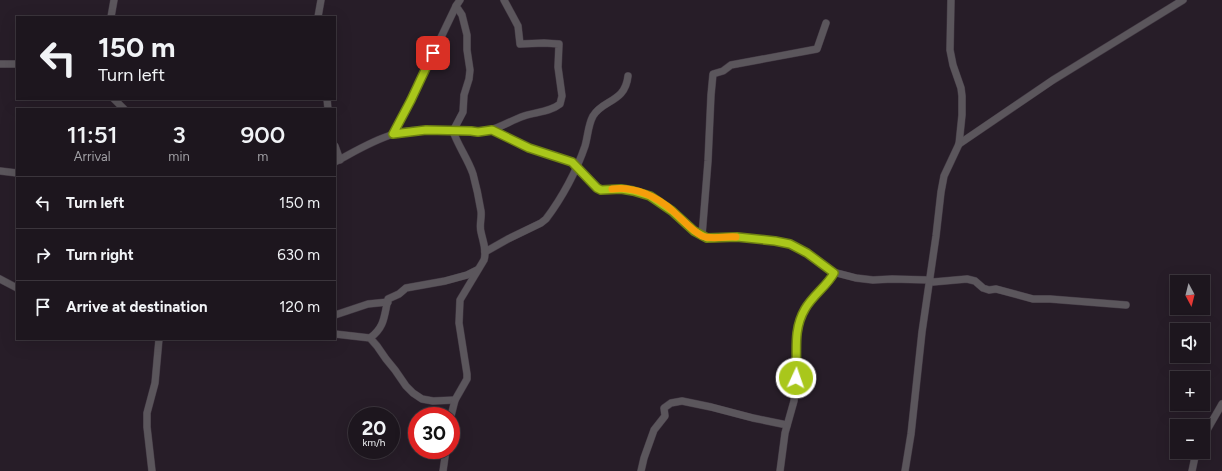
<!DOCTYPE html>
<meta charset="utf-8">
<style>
body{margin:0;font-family:Figtree,sans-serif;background:#2a232b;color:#f1f3f6;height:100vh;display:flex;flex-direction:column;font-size:15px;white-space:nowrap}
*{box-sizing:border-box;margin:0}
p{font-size:13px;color:#a09fa4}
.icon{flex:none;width:22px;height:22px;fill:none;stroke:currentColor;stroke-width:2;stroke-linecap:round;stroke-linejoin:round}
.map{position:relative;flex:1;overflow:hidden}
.side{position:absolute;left:16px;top:108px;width:320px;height:232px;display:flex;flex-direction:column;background:#1d161e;border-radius:0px;box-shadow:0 4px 16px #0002,0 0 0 1px #3b353c}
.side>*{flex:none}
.hud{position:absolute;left:16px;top:16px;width:320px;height:84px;border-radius:0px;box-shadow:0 4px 16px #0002,0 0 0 1px #3b353c;background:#1d161e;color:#f1f3f6;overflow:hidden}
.needle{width:26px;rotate:173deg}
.tools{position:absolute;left:1170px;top:275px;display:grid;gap:8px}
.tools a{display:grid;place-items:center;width:40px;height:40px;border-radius:0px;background:#1d161e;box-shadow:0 4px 16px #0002,0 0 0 1px #3b353c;font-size:20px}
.speed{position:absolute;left:348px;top:407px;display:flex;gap:8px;font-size:20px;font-weight:700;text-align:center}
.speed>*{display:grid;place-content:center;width:52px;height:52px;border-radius:50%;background:#1d161e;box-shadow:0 4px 16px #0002,0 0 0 1px #3b353c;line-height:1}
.speed small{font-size:10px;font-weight:400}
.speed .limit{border:6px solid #d22;background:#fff;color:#111}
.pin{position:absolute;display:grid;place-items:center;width:34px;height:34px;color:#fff;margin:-17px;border-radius:8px;box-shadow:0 2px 6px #0006}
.me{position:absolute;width:44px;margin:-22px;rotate:3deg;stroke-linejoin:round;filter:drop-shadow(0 0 3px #0008)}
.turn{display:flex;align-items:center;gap:14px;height:84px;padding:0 16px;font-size:18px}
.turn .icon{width:52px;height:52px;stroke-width:2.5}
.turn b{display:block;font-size:28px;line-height:34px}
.eta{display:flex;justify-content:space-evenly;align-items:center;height:68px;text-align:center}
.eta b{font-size:24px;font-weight:600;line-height:28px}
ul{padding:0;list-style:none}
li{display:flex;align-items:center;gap:12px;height:52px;padding:0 16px;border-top:1px solid #3b353c}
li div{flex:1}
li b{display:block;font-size:15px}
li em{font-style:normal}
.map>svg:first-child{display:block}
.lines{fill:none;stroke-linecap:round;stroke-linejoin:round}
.minor-casing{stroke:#423843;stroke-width:8}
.minor{stroke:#5b565c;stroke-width:7}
.route-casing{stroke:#6e8112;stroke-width:10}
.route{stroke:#a9c71b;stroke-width:7}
.slow{stroke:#f59e0b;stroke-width:7}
</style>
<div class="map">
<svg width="1222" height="471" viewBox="0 0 1222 471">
<rect width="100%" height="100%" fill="#271d28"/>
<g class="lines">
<defs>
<g id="minor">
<path d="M111 17 114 0"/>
<path d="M318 17 321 0"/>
<path d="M0 64H17"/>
<path d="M114 99 124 109"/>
<path d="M327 99 328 109"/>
<path d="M492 130 529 148 572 162 597 188 601 190 621 189 633 191 650 196 660 202 672 211 695 231 707 238 737 237 775 241 790 244 807 253 833 272 856 278 873 280 892 279 929 280 933 282 967 279 975 281 983 288 989 290 996 289 1033 299H1050L1126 305"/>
<path d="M393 134 411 100 456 6"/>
<path d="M959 144 1053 80 1183 0"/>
<path d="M335 146 340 160"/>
<path d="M335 162C354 152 373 140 394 134 419 127 446 131 471 131 491 135 506 122 524 116 536 112 550 112 560 104L562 96 558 67 559 44 544 43 520 44 518 26 504 0"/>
<path d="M0 171 17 173"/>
<path d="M702 236 708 161 711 95 713 74 723 71 731 65 817 49 826 23"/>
<path d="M485 252 508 239 541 223 546 219C562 198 577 170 585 146 588 136 588 125 593 116 603 99 625 103 628 76"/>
<path d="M0 279 17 288"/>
<path d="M335 315 368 304 388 302"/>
<path d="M335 334 370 338 377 346 386 359 395 370 406 386 413 393 422 399 433 401 455 400"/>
<path d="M370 338C385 327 384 316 388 299L399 294 406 288 445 281 467 275 477 270"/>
<path d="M451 416 455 400 467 379V374L459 323 460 300 484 260C487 250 483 242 481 232 479 225 482 218 481 211 479 199 476 185 473 174 468 159 458 146 453 131L463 112 464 95 469 79 470 70 467 50V35L462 15 456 6 460 0"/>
<path d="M1203 437 1222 404"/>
<path d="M152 471 147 427V413L155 383 159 339"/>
<path d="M443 471 446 450"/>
<path d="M641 471 644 458 654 430 665 416 664 408 671 403 682 401 711 407 753 418 787 425"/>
<path d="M780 471 785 433 794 401 797 368 796 336 800 320 805 309 813 298 830 280 834 273"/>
<path d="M905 471 911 434 922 332 936 236 941 192 944 176 959 144 962 115V96L961 88 953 65 950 50 951 0"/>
<path d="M1192 471 1196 452"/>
</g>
</defs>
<!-- minor casing -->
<use href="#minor" class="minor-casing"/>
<!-- minor -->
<use href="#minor" class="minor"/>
</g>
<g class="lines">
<defs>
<path id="route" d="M433 53 411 100 393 134 426 130 471 131 478 132 492 130 529 148 572 162 597 188 601 190 621 189 633 191 650 196 672 211 694 231 707 238 737 237 775 241 790 244 807 253 834 273C827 286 813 295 805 309 792 331 798 354 796 378"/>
</defs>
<!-- route casing -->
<use href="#route" class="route-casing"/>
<!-- route -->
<use href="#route" class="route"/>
<!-- slow -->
<path class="slow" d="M612 189C635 186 658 197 674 212 683 220 691 230 702 236 712 240 725 236 736 237"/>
</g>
</svg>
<div class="tools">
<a><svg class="needle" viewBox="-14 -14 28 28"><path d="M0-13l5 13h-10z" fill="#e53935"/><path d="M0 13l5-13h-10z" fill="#a09fa4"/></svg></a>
<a><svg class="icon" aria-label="sound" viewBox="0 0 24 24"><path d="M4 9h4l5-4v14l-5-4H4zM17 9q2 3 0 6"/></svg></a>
<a>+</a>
<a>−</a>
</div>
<div class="speed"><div>20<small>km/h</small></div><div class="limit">30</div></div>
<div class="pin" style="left:433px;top:53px;background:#d93025"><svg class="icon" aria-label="arrive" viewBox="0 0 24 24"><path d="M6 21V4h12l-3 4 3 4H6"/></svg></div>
<svg class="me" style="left:796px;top:378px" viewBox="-20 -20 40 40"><circle r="17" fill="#a9c71b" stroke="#fff" stroke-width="3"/><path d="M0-11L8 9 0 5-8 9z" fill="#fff"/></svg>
<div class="hud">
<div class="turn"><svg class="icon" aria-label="left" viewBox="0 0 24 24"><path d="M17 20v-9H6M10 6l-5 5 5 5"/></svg><div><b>150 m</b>Turn left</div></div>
</div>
<section class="side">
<div class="eta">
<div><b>11:51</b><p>Arrival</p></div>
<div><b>3</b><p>min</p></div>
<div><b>900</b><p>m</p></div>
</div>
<ul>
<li><svg class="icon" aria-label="left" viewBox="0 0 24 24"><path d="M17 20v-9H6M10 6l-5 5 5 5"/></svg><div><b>Turn left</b></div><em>150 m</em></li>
<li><svg class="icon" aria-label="right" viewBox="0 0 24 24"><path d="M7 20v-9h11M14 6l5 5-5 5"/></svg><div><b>Turn right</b></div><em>630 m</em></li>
<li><svg class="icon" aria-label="arrive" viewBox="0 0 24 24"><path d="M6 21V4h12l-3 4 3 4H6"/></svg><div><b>Arrive at destination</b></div><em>120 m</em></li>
</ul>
</section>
</div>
